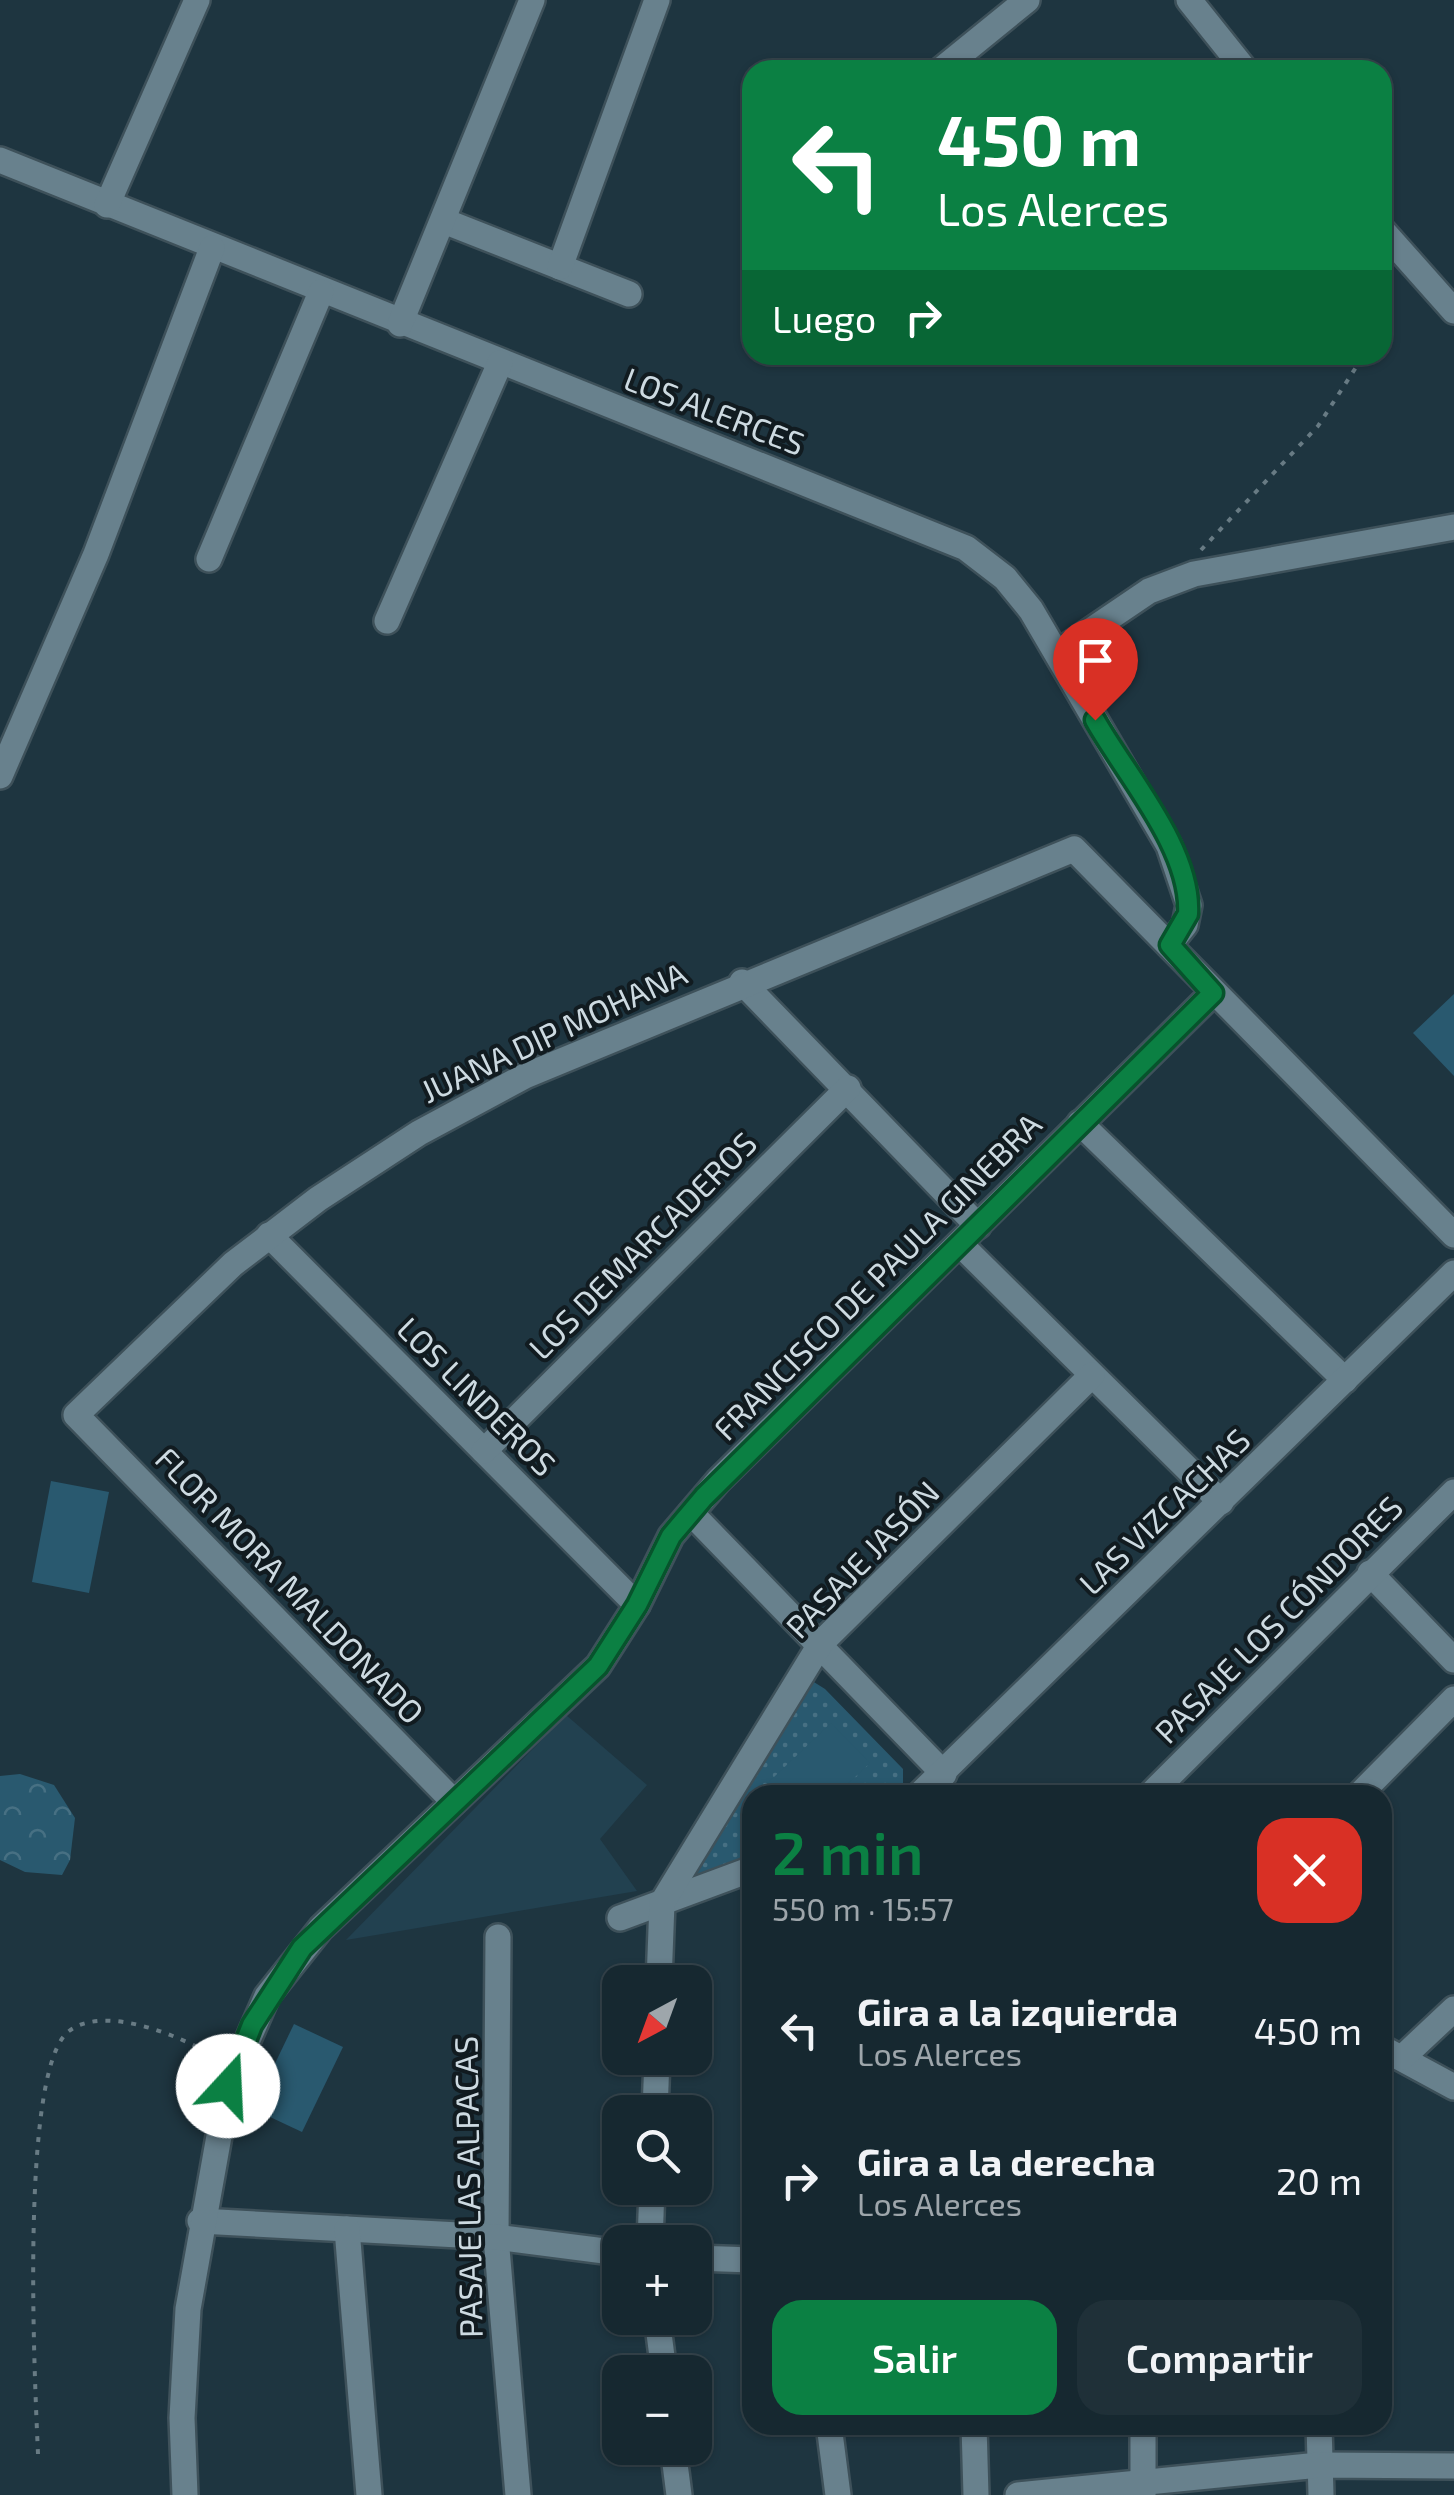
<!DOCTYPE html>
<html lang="es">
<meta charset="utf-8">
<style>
body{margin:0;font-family:"Exo 2",sans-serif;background:#1f3038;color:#f1f3f6;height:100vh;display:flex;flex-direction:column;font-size:38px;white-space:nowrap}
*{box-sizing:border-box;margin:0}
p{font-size:32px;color:#9ea6ab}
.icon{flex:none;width:55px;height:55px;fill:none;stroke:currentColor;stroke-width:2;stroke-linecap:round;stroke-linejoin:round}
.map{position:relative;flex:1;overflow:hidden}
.panel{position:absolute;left:742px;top:1785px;width:650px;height:650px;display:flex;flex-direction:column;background:#162830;border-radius:30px;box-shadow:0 2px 8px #0004,0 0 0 2px #35444c}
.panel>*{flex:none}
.hud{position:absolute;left:742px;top:60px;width:650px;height:305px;border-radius:30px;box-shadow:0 2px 8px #0004,0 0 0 2px #35444c;background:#0b8043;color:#fff;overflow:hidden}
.needle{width:65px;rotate:221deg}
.tools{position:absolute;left:602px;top:1965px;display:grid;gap:20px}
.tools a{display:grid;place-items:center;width:110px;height:110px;border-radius:20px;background:#162830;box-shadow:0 2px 8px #0004,0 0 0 2px #35444c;font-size:50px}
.pin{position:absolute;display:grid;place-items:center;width:85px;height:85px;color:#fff;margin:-102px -42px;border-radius:50% 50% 50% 0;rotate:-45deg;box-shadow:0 0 10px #0007}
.pin .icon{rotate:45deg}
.me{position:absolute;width:110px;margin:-55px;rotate:20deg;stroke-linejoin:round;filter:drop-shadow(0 0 8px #0008)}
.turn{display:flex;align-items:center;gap:35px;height:210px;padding:0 30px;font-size:45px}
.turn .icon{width:130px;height:130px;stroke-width:2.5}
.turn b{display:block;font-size:70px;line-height:85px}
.then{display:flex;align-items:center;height:95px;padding:0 30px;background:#0003;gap:20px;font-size:38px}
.round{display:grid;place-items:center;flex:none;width:105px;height:105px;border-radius:30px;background:#1f3038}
.head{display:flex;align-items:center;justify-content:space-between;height:170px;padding:0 30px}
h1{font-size:60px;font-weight:600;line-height:75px;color:#0b8043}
.primary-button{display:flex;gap:20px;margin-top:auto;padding:20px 30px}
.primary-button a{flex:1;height:115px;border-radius:30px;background:#0b8043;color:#fff;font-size:40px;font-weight:600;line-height:115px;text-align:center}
.primary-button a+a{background:#1f3038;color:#f1f3f6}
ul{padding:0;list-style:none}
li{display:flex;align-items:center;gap:30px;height:150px;padding:0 30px}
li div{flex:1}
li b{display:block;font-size:38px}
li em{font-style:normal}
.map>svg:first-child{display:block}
.built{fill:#224150}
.grass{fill:url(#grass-dots)}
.forest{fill:url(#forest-crowns)}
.pitch{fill:#29596f}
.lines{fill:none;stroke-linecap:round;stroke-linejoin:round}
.minor-casing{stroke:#3e515a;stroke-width:30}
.path{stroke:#687b84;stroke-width:4;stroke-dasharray:5 8;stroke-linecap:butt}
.minor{stroke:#68818d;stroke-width:25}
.route-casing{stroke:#07532c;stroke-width:25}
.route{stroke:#0b8043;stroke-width:18}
.labels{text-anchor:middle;stroke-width:8;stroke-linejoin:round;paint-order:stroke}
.street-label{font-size:32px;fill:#cddae1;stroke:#111b20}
</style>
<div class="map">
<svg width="1454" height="2495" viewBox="0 0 1454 2495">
<defs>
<pattern id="grass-dots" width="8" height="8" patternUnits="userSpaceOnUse" patternTransform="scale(2.5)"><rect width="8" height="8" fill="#29596f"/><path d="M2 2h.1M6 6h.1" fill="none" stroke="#477083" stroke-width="1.8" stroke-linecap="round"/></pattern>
<pattern id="forest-crowns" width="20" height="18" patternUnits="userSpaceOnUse" patternTransform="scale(2.5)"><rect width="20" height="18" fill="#29596f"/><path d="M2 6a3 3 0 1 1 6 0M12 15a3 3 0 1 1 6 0" fill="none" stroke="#477083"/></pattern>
</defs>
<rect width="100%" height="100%" fill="#1e3540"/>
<!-- built -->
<path class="built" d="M566 1715 647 1785 600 1839 637 1891 346 1940Z"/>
<!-- grass -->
<path class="grass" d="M809 1679 825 1689 903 1769V1784L890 1795H752V1857L686 1881Z"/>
<!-- forest -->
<path class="forest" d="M20 1774 54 1785 75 1818 70 1860 62 1875 25 1872 0 1860V1776Z"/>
<!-- pitch -->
<g class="pitch">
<path d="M1454 994V1076L1413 1033Z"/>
<path d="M51 1481 109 1492 89 1593 32 1582Z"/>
<path d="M831 1723 870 1763 836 1795H755Z"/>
<path d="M294 2024 343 2047 302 2132 253 2109Z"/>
</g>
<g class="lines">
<defs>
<g id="minor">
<path d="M1189 0 1245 70"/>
<path d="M941 70 1027 0"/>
<path d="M0 160 966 548 1005 578 1031 610 1169 846 1189 905 1185 925 1169 945"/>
<path d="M107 205 197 0"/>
<path d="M444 221 629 294"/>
<path d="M1382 230 1454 311"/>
<path d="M560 267 657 0"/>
<path d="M400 324 532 0"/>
<path d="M209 559 321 292"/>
<path d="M387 621 500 363"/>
<path d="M1059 652 1149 591 1194 574 1454 527"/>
<path d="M0 776 96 554 212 248"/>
<path d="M742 982 978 1226"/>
<path d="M1080 1123 1345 1380"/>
<path d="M269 1235 637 1605"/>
<path d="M960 1244 1221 1502"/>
<path d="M484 1451 848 1088"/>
<path d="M691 1513 944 1774"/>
<path d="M1370 1573 1454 1660"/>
<path d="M919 1795 1454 1273"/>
<path d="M1150 1795 1454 1492"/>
<path d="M1359 1795 1454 1699"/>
<path d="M454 1802 76 1415 233 1264 318 1199 419 1133 525 1076 1074 849 1454 1235"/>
<path d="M620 1918 752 1869"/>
<path d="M498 1937 496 2237 518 2495"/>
<path d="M659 1982 662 1903 821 1643 1092 1375"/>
<path d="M1382 2048 1454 2087"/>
<path d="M1403 2057 1454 2009"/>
<path d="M655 2112 657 2058"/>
<path d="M200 2221 496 2237 620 2253"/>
<path d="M347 2229 369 2495"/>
<path d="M650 2242 652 2188"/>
<path d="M695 2258 752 2260"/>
<path d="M657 2318 664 2372"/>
<path d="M829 2425 838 2495"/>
<path d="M974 2425 976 2495"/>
<path d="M1319 2425 1321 2495"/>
<path d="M673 2448 679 2495"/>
<path d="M185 2495 182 2418 188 2309 228 2086 267 1996 321 1928 598 1666 637 1605 671 1536 718 1481 1213 993"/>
<path d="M1018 2495 1319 2465 1454 2466"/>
<path d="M1143 2495V2425"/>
</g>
</defs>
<!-- minor casing -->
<use href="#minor" class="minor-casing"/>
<!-- path -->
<g class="path">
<path d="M1382 300 1387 273"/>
<path d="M1201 550 1318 426 1364 355"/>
<path d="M38 2454C35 2385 19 2069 69 2031 105 2004 180 2036 214 2056"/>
</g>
<!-- minor -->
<use href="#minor" class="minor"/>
</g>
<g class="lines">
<defs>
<path id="route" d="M228 2086 252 2025 302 1948 598 1666 637 1605 671 1536 704 1497 1213 993 1170 945 1188 914C1192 849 1125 774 1095 720"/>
</defs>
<!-- route casing -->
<use href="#route" class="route-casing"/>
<!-- route -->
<use href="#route" class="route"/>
</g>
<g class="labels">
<!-- street labels -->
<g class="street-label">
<text transform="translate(714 412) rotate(21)" y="11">LOS ALERCES</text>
<text transform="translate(554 1033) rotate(-25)" y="11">JUANA DIP MOHANA</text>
<text transform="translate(643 1246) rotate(-45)" y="11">LOS DEMARCADEROS</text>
<text transform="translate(878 1277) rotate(-45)" y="11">FRANCISCO DE PAULA GINEBRA</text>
<text transform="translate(476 1397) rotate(45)" y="11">LOS LINDEROS</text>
<text transform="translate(1165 1512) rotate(-44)" y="11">LAS VIZCACHAS</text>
<text transform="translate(863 1560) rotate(-46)" y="11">PASAJE JASÓN</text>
<text transform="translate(289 1586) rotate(46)" y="11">FLOR MORA MALDONADO</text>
<text transform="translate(1279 1620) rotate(-45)" y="11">PASAJE LOS CÓNDORES</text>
<text transform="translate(469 2187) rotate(-91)" y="11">PASAJE LAS ALPACAS</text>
</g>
</g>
</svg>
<div class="tools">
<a><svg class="needle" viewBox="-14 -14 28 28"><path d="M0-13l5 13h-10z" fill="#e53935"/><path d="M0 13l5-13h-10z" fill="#9ea6ab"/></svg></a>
<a><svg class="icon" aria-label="search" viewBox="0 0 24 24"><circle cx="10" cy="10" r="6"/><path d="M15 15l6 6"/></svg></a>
<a>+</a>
<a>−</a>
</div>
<div class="pin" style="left:1095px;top:720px;background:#d93025"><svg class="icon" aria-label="arrive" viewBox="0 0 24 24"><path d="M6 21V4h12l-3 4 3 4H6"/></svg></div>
<svg class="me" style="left:228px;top:2086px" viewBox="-20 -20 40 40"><circle r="19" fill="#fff"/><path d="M0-13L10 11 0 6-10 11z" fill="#0b8043"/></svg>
<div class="hud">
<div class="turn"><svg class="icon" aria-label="left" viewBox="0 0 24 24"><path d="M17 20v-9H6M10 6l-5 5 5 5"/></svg><div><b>450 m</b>Los Alerces</div></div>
<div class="then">Luego<svg class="icon" aria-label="right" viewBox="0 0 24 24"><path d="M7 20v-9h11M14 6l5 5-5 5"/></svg></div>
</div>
<section class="panel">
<div class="head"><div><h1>2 min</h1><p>550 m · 15:57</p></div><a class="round" style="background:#d93025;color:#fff"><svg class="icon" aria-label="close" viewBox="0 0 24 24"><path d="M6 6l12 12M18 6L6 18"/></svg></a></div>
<ul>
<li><svg class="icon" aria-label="left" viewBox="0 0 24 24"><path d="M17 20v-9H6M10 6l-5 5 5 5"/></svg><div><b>Gira a la izquierda</b><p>Los Alerces</p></div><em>450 m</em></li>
<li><svg class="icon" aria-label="right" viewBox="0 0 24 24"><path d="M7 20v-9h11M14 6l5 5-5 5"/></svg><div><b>Gira a la derecha</b><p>Los Alerces</p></div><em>20 m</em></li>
</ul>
<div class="primary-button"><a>Salir</a><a>Compartir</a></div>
</section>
</div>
